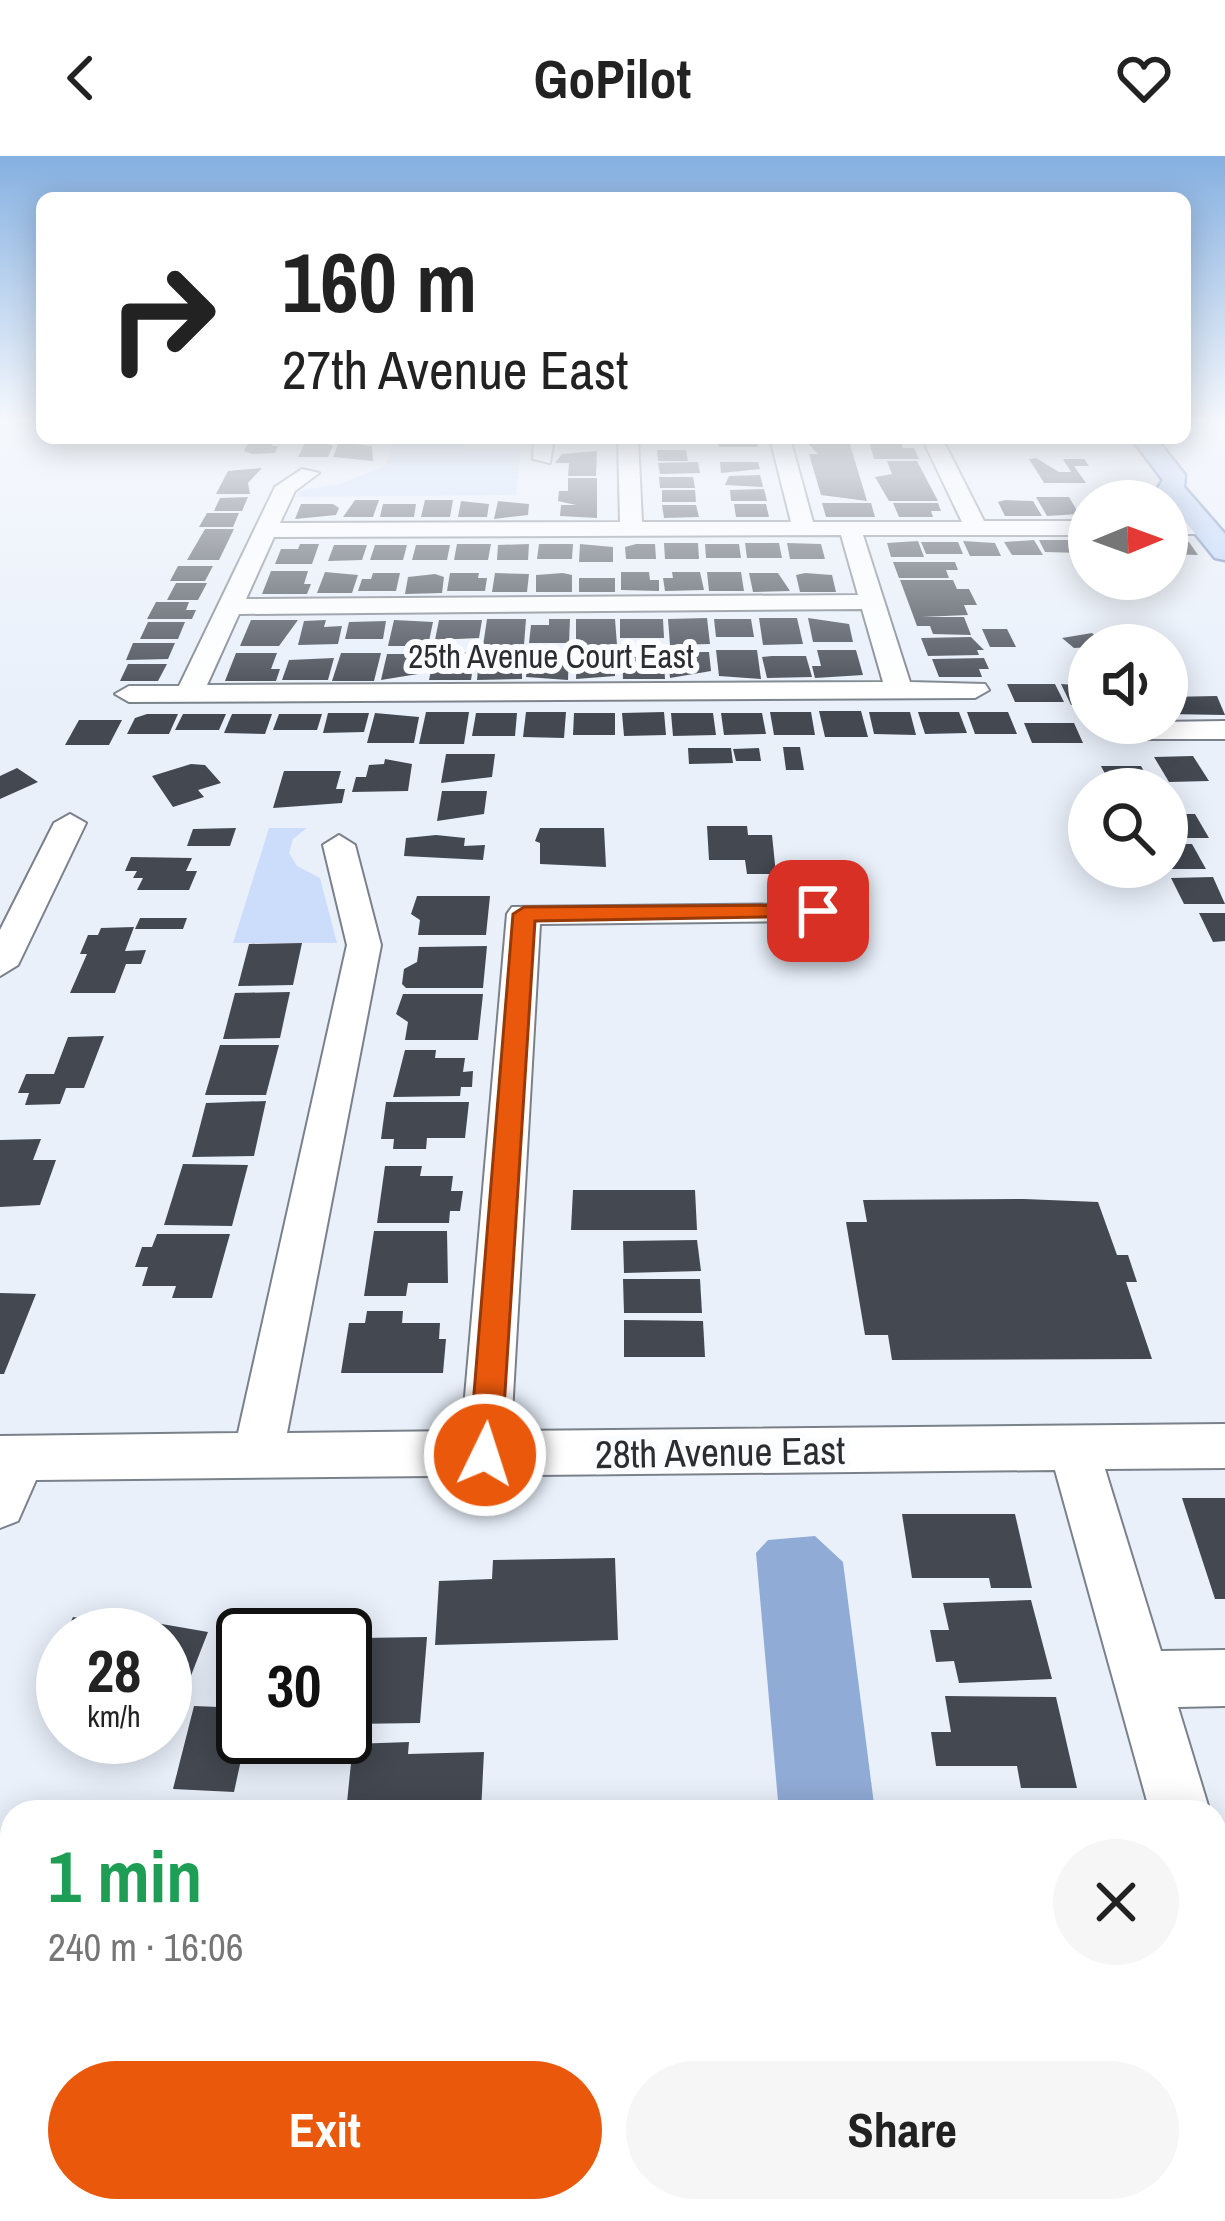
<!DOCTYPE html>
<meta charset="utf-8">
<style>
body{margin:0;font-family:"Archivo Narrow",sans-serif;background:#f6f6f6;color:#222;height:100vh;display:flex;flex-direction:column;font-size:45px;white-space:nowrap}
*{box-sizing:border-box;margin:0}
p{font-size:39px;color:#767676}
.icon{flex:none;width:66px;height:66px;fill:none;stroke:currentColor;stroke-width:2;stroke-linecap:round;stroke-linejoin:round}
.map{position:relative;flex:1;overflow:hidden}
.panel{position:absolute;left:0px;top:1644px;width:1227px;height:423px;display:flex;flex-direction:column;background:#fff;border-radius:36px 36px 0 0;box-shadow:0 6px 30px #0003}
.panel>*{flex:none}
.banner{position:absolute;left:36px;top:36px;width:1155px;height:252px;border-radius:18px;box-shadow:0 6px 30px #0003;background:#fff;color:#222;overflow:hidden}
.needle{width:78px;rotate:89deg}
.fabs{position:absolute;left:1068px;top:324px;display:grid;gap:24px}
.fabs a{display:grid;place-items:center;width:120px;height:120px;border-radius:50%;background:#fff;box-shadow:0 6px 30px #0003;font-size:60px}
.speed{position:absolute;left:36px;top:1452px;display:flex;gap:24px;font-size:60px;font-weight:700;text-align:center}
.speed>*{display:grid;place-content:center;width:156px;height:156px;border-radius:50%;background:#fff;box-shadow:0 6px 30px #0003;line-height:1}
.speed small{font-size:30px;font-weight:400}
.speed .limit{border:6px solid #111;border-radius:18px;background:#fff;color:#111}
.pin{position:absolute;display:grid;place-items:center;width:102px;height:102px;color:#fff;margin:-51px;border-radius:24px;box-shadow:0 6px 18px #0006}
.me{position:absolute;width:132px;margin:-66px;rotate:4deg;stroke-linejoin:round;filter:drop-shadow(0 0 9px #0008)}
.turn{display:flex;align-items:center;gap:42px;height:252px;padding:0 48px;font-size:54px}
.turn .icon{width:156px;height:156px;stroke-width:2.5}
.turn b{display:block;font-size:84px;line-height:102px}
.round{display:grid;place-items:center;flex:none;width:126px;height:126px;border-radius:63px;background:#f6f6f6}
.headline{display:flex;align-items:center;justify-content:space-between;height:204px;padding:0 48px}
h1{font-size:72px;font-weight:700;line-height:90px;color:#1e9e55}
.action{display:flex;gap:24px;margin-top:auto;padding:24px 48px}
.action a{flex:1;height:138px;border-radius:72px;background:#ea580c;color:#fff;font-size:48px;font-weight:700;line-height:138px;text-align:center}
.action a+a{background:#f6f6f6;color:#222}
header{display:flex;justify-content:space-between;align-items:center;height:156px;padding:0 48px;background:#fff;font-size:54px;font-weight:700}
.map>svg:first-child{display:block}
.green{fill:#cbddfa}
.water{fill:#90abd6}
.building{fill:#434851}
.lines{fill:none;stroke-linecap:round;stroke-linejoin:round}
.minor-casing{stroke:#7b818a;stroke-width:4}
.major-casing{stroke:#6985b2;stroke-width:5}
.minor{fill:#fff;fill-rule:evenodd}
.major{fill:#b9d2fb;fill-rule:evenodd}
.route{fill:#ea580c;stroke:#983908;stroke-width:3}
.labels{text-anchor:middle;stroke-width:12;stroke-linejoin:round;paint-order:stroke}
.far-street-label{font-size:33px;fill:#2b2d31;stroke:#fbfcff}
.street-label{font-size:39px;fill:#2b2d31;stroke:#fbfcff}
</style>
<header><svg class="icon" aria-label="back" viewBox="0 0 24 24"><path d="M15 5l-7 7 7 7"/></svg>GoPilot<svg class="icon" aria-label="heart" viewBox="0 0 24 24"><path d="M12 20l-8-8c-3-5 5-10 8-4 3-6 11-1 8 4z"/></svg></header>
<div class="map">
<svg width="1225" height="2065" viewBox="0 0 1225 2065">
<rect width="100%" height="100%" fill="#e9f0fa"/>
<!-- green -->
<g class="green">
<path d="M394 285H465L464 293H521L516 339 297 341 299 335 339 328 385 310Z"/>
<path d="M269 672H307L293 683 289 697 297 710 320 722 337 787H233Z"/>
</g>
<!-- water -->
<g class="water">
<path d="M815 1380 843 1406 875 1656H779L756 1397 768 1384Z"/>
<path d="M565 2055H924L926 2065H557Z"/>
</g>
<!-- building -->
<g class="building">
<path d="M717 282H756L758 291H719Z"/>
<path d="M803 282H848L867 345 821 339 809 298H818Z"/>
<path d="M868 282H899L903 292H914L919 303H874Z"/>
<path d="M249 286H274L272 290H278L275 297 252 298 244 295Z"/>
<path d="M339 286 372 290 373 305 333 301Z"/>
<path d="M305 287H325L333 290 328 301H298Z"/>
<path d="M657 294H686L688 305H658Z"/>
<path d="M597 295 596 320H568L569 307H555L562 298Z"/>
<path d="M1036 302 1059 316H1071L1063 303H1084L1089 310H1074L1086 327H1044L1029 303Z"/>
<path d="M887 305H917L938 345H889L875 321 892 318Z"/>
<path d="M698 306 700 317 660 318 658 307Z"/>
<path d="M720 306H758L760 313 721 317Z"/>
<path d="M262 312 248 327 250 338H216L228 315Z"/>
<path d="M760 319 763 331 725 329 729 320Z"/>
<path d="M659 321H693L695 332H660Z"/>
<path d="M568 322H597V362L560 360 561 349H576L558 345 559 335H568Z"/>
<path d="M764 333 767 345H731L730 334Z"/>
<path d="M662 334H695L696 346H662Z"/>
<path d="M248 341 242 355H214L220 342Z"/>
<path d="M1036 341H1069L1079 358 1047 360Z"/>
<path d="M355 344H379L373 361H343Z"/>
<path d="M425 344H453L450 361H421Z"/>
<path d="M1005 344 1033 345 1042 360H1005L998 346Z"/>
<path d="M461 345 489 348 487 361H458Z"/>
<path d="M498 345 529 348 528 359 494 363Z"/>
<path d="M822 347H871L875 361H826Z"/>
<path d="M893 347H938L941 355H931L933 361H899Z"/>
<path d="M301 348H333L339 352 336 359 295 363Z"/>
<path d="M383 348H416L414 361H380Z"/>
<path d="M734 348H766L769 361H736Z"/>
<path d="M662 349H696L699 361 664 362Z"/>
<path d="M207 357H239L233 371H199Z"/>
<path d="M205 373H234L219 404H187Z"/>
<path d="M1034 384 1043 399H1012L1004 386Z"/>
<path d="M1039 384H1076L1083 397 1045 396Z"/>
<path d="M918 385 924 401H891L887 387Z"/>
<path d="M963 385 995 387 1001 400H970Z"/>
<path d="M921 386H958L963 398H926Z"/>
<path d="M1167 386H1189L1198 399 1168 398Z"/>
<path d="M664 387H698L699 403H665Z"/>
<path d="M745 387H779L782 402H747Z"/>
<path d="M787 387 821 388 825 403H790Z"/>
<path d="M300 388H319L312 408H275L281 393H298Z"/>
<path d="M457 388H491L488 404H454Z"/>
<path d="M529 388 528 404H497L498 389Z"/>
<path d="M539 388H573L572 403H537Z"/>
<path d="M580 388 613 391V406H579Z"/>
<path d="M636 388H655L656 403H626L625 391Z"/>
<path d="M705 388H739L741 402H706Z"/>
<path d="M334 389H367L362 404 328 405Z"/>
<path d="M375 389H407L403 404H370Z"/>
<path d="M416 389H450L447 404H412Z"/>
<path d="M893 406H955L958 414H946L949 422H899Z"/>
<path d="M178 410H213L205 425H170Z"/>
<path d="M271 415H308L304 428H311L307 438H262Z"/>
<path d="M325 416 358 419 352 437H317Z"/>
<path d="M621 416H649L650 424H659V435L621 434Z"/>
<path d="M672 416H700L704 434 665 435 663 422H673Z"/>
<path d="M707 416H741L744 435H709Z"/>
<path d="M373 417H400L396 435H358L362 423H371Z"/>
<path d="M450 417H479L478 422H487L485 435H447Z"/>
<path d="M495 417 529 418 527 436H492Z"/>
<path d="M563 417 572 419V436H536V419Z"/>
<path d="M749 417H778L790 435 753 436Z"/>
<path d="M805 417 832 419 836 436H800L796 419Z"/>
<path d="M435 418 444 421 442 437 405 438 408 421Z"/>
<rect x="579" y="422" width="36" height="14"/>
<path d="M900 424H953L957 433H969L977 449H964L968 459 921 461H964L971 479 933 478 930 470H917Z"/>
<path d="M176 427H207L198 444H167Z"/>
<path d="M156 446H189L186 454H196L192 463H147Z"/>
<path d="M707 462 710 488 670 489 668 463Z"/>
<path d="M759 462H797L803 488 763 489Z"/>
<path d="M808 462 849 468 853 486H813Z"/>
<path d="M487 463H526L524 489 483 490Z"/>
<path d="M549 463H570L569 487H529L531 469H549Z"/>
<path d="M576 463H615L617 489 576 490Z"/>
<path d="M620 463H663L664 482H620Z"/>
<path d="M714 463H751L754 481H716Z"/>
<path d="M251 464H298L279 490H240Z"/>
<path d="M326 464 324 471 342 470 338 488 298 489 304 465Z"/>
<path d="M394 464 433 466 428 490H388Z"/>
<path d="M439 464H482L479 482 435 484Z"/>
<path d="M386 465 383 483H345L349 466Z"/>
<path d="M148 466H185L178 483H140Z"/>
<path d="M982 473H1007L1016 491H990Z"/>
<path d="M1092 477 1101 485 1116 482 1125 489 1074 492 1062 482Z"/>
<path d="M971 481 984 494H977L979 499 928 500 921 482Z"/>
<path d="M133 487H175L168 503 126 504Z"/>
<path d="M716 494H757L761 523 719 520Z"/>
<path d="M817 494H856L863 519 815 522 812 510H821Z"/>
<path d="M529 495H569L568 524 526 521Z"/>
<path d="M622 495H663L665 523H623Z"/>
<path d="M435 496H475L471 524H429Z"/>
<path d="M668 496H709L711 515 670 522Z"/>
<path d="M236 497H277L271 513H280L276 525H225Z"/>
<path d="M341 497H381L374 525H332Z"/>
<path d="M387 498H428L424 517 381 524Z"/>
<path d="M490 500H522V523L477 524 479 503Z"/>
<path d="M772 500H806L812 521 767 522 762 501Z"/>
<path d="M334 502 328 524H282L289 504Z"/>
<path d="M984 502 989 513H979L982 521H939L932 503Z"/>
<path d="M577 503H615V520L576 523Z"/>
<path d="M128 508H167L158 525H120Z"/>
<path d="M1007 528H1055L1064 546H1015Z"/>
<path d="M1061 528 1089 530V549H1071Z"/>
<path d="M1217 540 1225 559 1167 558V541Z"/>
<path d="M819 555H861L868 581H825Z"/>
<path d="M426 556H469L464 588H419Z"/>
<path d="M526 556H566L564 582 523 581Z"/>
<path d="M664 556 666 579 624 580 622 557Z"/>
<path d="M770 556H811L815 579H774Z"/>
<path d="M869 556H910L916 579 874 578Z"/>
<path d="M918 556H959L967 577 925 578Z"/>
<path d="M967 556H1008L1017 578H975Z"/>
<path d="M328 557H369L364 576 323 577Z"/>
<path d="M375 557 419 561 414 587H367Z"/>
<path d="M476 557H517L515 580H472Z"/>
<path d="M574 557H615V579H573Z"/>
<path d="M671 557H713L716 579 673 580Z"/>
<path d="M721 557H762L766 578 724 579Z"/>
<path d="M147 558H178L169 578H127L135 562Z"/>
<path d="M183 558H226L219 574H175Z"/>
<path d="M232 558H272L265 578 224 577Z"/>
<path d="M279 558H322L317 574H273Z"/>
<path d="M79 564H122L109 589H65Z"/>
<path d="M1024 567H1074L1083 587H1032Z"/>
<path d="M783 591H800L804 614H786Z"/>
<path d="M688 592H731L733 607 689 608Z"/>
<path d="M759 592 761 605H736L733 593Z"/>
<path d="M446 598H495L492 621 441 627Z"/>
<path d="M1193 600 1209 625 1169 626 1154 601Z"/>
<path d="M385 603 412 608 408 635 352 636 356 621H366L369 609 384 608Z"/>
<path d="M191 608 205 609 221 627 198 634 204 641 173 651 152 620Z"/>
<path d="M1101 610H1141L1154 633H1113Z"/>
<path d="M17 612 38 626 0 643V620Z"/>
<path d="M284 615H341L336 633H345L342 647 273 652Z"/>
<path d="M442 635H487L484 658 437 665Z"/>
<path d="M1167 658H1195L1209 682H1167Z"/>
<path d="M707 670H747L748 679H772L776 718H747L745 704H709Z"/>
<path d="M236 672 230 690H187L193 673Z"/>
<path d="M540 672H604L606 711 540 708V687L535 685Z"/>
<path d="M436 679 465 682 464 690 485 689 483 704 404 700 406 682Z"/>
<path d="M1167 688H1192L1206 713H1167Z"/>
<path d="M131 701 192 702 186 715H197L189 734H137L143 722H133L137 715H125Z"/>
<path d="M1213 721 1225 748H1184L1171 722Z"/>
<path d="M417 740H490L486 779H418L420 764 411 758Z"/>
<path d="M1199 757H1225V785L1213 786Z"/>
<path d="M140 762H187L183 773H135Z"/>
<path d="M134 771 125 795 146 794 141 808H126L115 837H70L87 798H80L88 779H98L101 772Z"/>
<path d="M302 787 293 829 238 830 249 788Z"/>
<path d="M487 790 483 832H406L402 828 404 813 417 806 419 791Z"/>
<path d="M290 836 280 882 223 883 235 837Z"/>
<path d="M403 838H483L478 884H405L408 866 396 858Z"/>
<path d="M104 880 84 932H66L60 948 25 949 29 937H18L26 918H54L68 881Z"/>
<path d="M220 889H279L266 939H205Z"/>
<path d="M405 894H436L435 902H465L463 916 473 915 472 931H461L460 940 393 941Z"/>
<path d="M266 945 254 1000 192 1001 206 947Z"/>
<path d="M386 946H469L465 982H427L426 993H393L394 983H381Z"/>
<path d="M41 983 33 1004H56L40 1049 0 1051V984Z"/>
<path d="M183 1008 248 1009 232 1070 164 1069Z"/>
<path d="M385 1010H422L420 1020H453L451 1035H463L460 1055H450L449 1067H377Z"/>
<path d="M573 1034H695L697 1074H571Z"/>
<path d="M1024 1043 1098 1046 1117 1099H1128L1137 1126H1126L1152 1203 892 1204 888 1179H865L846 1066H867L863 1044Z"/>
<path d="M374 1075H447L448 1127H408L406 1140H364Z"/>
<path d="M157 1078H230L212 1142H172L176 1130H142L148 1111H135L142 1091H152Z"/>
<path d="M697 1084 701 1115 624 1117 623 1085Z"/>
<path d="M623 1123H700L702 1157H624Z"/>
<path d="M0 1137 36 1138 4 1218H0Z"/>
<path d="M367 1155H403L402 1167H440L439 1183H446L443 1217H341L349 1167H365Z"/>
<path d="M624 1164 703 1165 705 1201H624Z"/>
<path d="M1182 1342H1225V1443H1215Z"/>
<path d="M902 1358H1015L1032 1432H991L989 1422H912Z"/>
<path d="M615 1402 618 1484 435 1489 439 1425 492 1423 493 1404Z"/>
<path d="M1031 1444 1052 1523 959 1527 954 1505 936 1506 930 1474H949L943 1447Z"/>
<path d="M73 1461 152 1475 156 1467 208 1476 176 1558 165 1556V1479H65Z"/>
<path d="M427 1481 420 1567 350 1568 361 1482Z"/>
<path d="M63 1483V1538L40 1534Z"/>
<path d="M945 1540 1056 1541 1077 1632H1021L1017 1610H936L931 1576H951Z"/>
<path d="M194 1550 243 1552 246 1581 234 1636 173 1633Z"/>
<path d="M409 1586 408 1598 484 1596 481 1656H346L353 1588Z"/>
<rect x="0" y="1807" width="12" height="119"/>
<path d="M0 1946H12V2055H110L108 2065H2L8 2044H0Z"/>
</g>
<g class="lines">
<defs>
<g id="minor">
<path d="M534 282H554L550 307 533 303Z"/>
<path d="M618 282H638L642 366H791L770 282H790L813 366H962L922 282H942L984 365H1089V379H863L910 526 985 528 989 534 975 542 129 546 115 538 129 530H179L275 331 302 313 319 317 295 335 280 367 620 366ZM841 379 858 439 246 443 274 381ZM862 453 883 526 207 529 239 458Z"/>
<path d="M1167 364H1205L1216 371 1205 378H1167Z"/>
<path d="M1225 565V583H1137L1092 573 1088 567Z"/>
<path d="M70 658 86 667 18 809 0 820V774L54 667Z"/>
<path d="M339 679 355 689 381 789 287 1277 462 1275 507 758 512 751 830 748 835 755 830 762 818 765 540 768 511 1275 1225 1268V1312L1105 1313 1161 1495 1225 1494V1550L1178 1551 1210 1656H1150L1055 1314 36 1324 18 1365 0 1372V1280L238 1277 347 789 323 689Z"/>
<path d="M1215 1746 1225 1750V1846L1215 1841Z"/>
</g>
<path id="major" d="M1131 282H1156L1185 319 1184 331 1225 378V404L1215 402 1162 337 1158 332 1163 324Z"/>
</defs>
<!-- minor casing -->
<use href="#minor" class="minor-casing"/>
<!-- major casing -->
<use href="#major" class="major-casing"/>
<!-- minor -->
<use href="#minor" class="minor"/>
<!-- major -->
<use href="#major" class="major"/>
</g>
<!-- sky -->
<linearGradient id="sky" x2="0" y2="1"><stop stop-color="#85b0e1"/><stop offset="0.48" stop-color="#f5f8fd"/><stop offset="1" stop-color="#f5f8fd" stop-opacity="0"/></linearGradient>
<rect width="1225" height="551" fill="url(#sky)"/>
<!-- route -->
<path class="route" d="M818 749 829 755 826 760 535 765 501 1299 496 1309 485 1313 473 1309 469 1299 513 758 524 751Z"/>
<g class="labels">
<!-- far-street labels -->
<g class="far-street-label">
<text x="551" y="512">25th Avenue Court East</text>
</g>
<!-- street labels -->
<g class="street-label">
<text transform="translate(720 1296) rotate(-1)" y="14">28th Avenue East</text>
</g>
</g>
</svg>
<div class="fabs">
<a><svg class="needle" viewBox="-14 -14 28 28"><path d="M0-13l5 13h-10z" fill="#e53935"/><path d="M0 13l5-13h-10z" fill="#767676"/></svg></a>
<a><svg class="icon" aria-label="sound" viewBox="0 0 24 24"><path d="M4 9h4l5-4v14l-5-4H4zM17 9q2 3 0 6"/></svg></a>
<a><svg class="icon" aria-label="search" viewBox="0 0 24 24"><circle cx="10" cy="10" r="6"/><path d="M15 15l6 6"/></svg></a>
</div>
<div class="speed"><div>28<small>km/h</small></div><div class="limit">30</div></div>
<div class="pin" style="left:818px;top:755px;background:#d93025"><svg class="icon" aria-label="arrive" viewBox="0 0 24 24"><path d="M6 21V4h12l-3 4 3 4H6"/></svg></div>
<svg class="me" style="left:485px;top:1299px" viewBox="-20 -20 40 40"><circle r="17" fill="#ea580c" stroke="#fff" stroke-width="3"/><path d="M0-11L8 9 0 5-8 9z" fill="#fff"/></svg>
<div class="banner">
<div class="turn"><svg class="icon" aria-label="right" viewBox="0 0 24 24"><path d="M7 20v-9h11M14 6l5 5-5 5"/></svg><div><b>160 m</b>27th Avenue East</div></div>
</div>
<section class="panel">
<div class="headline"><div><h1>1 min</h1><p>240 m · 16:06</p></div><a class="round"><svg class="icon" aria-label="close" viewBox="0 0 24 24"><path d="M6 6l12 12M18 6L6 18"/></svg></a></div>
<div class="action"><a>Exit</a><a>Share</a></div>
</section>
</div>
